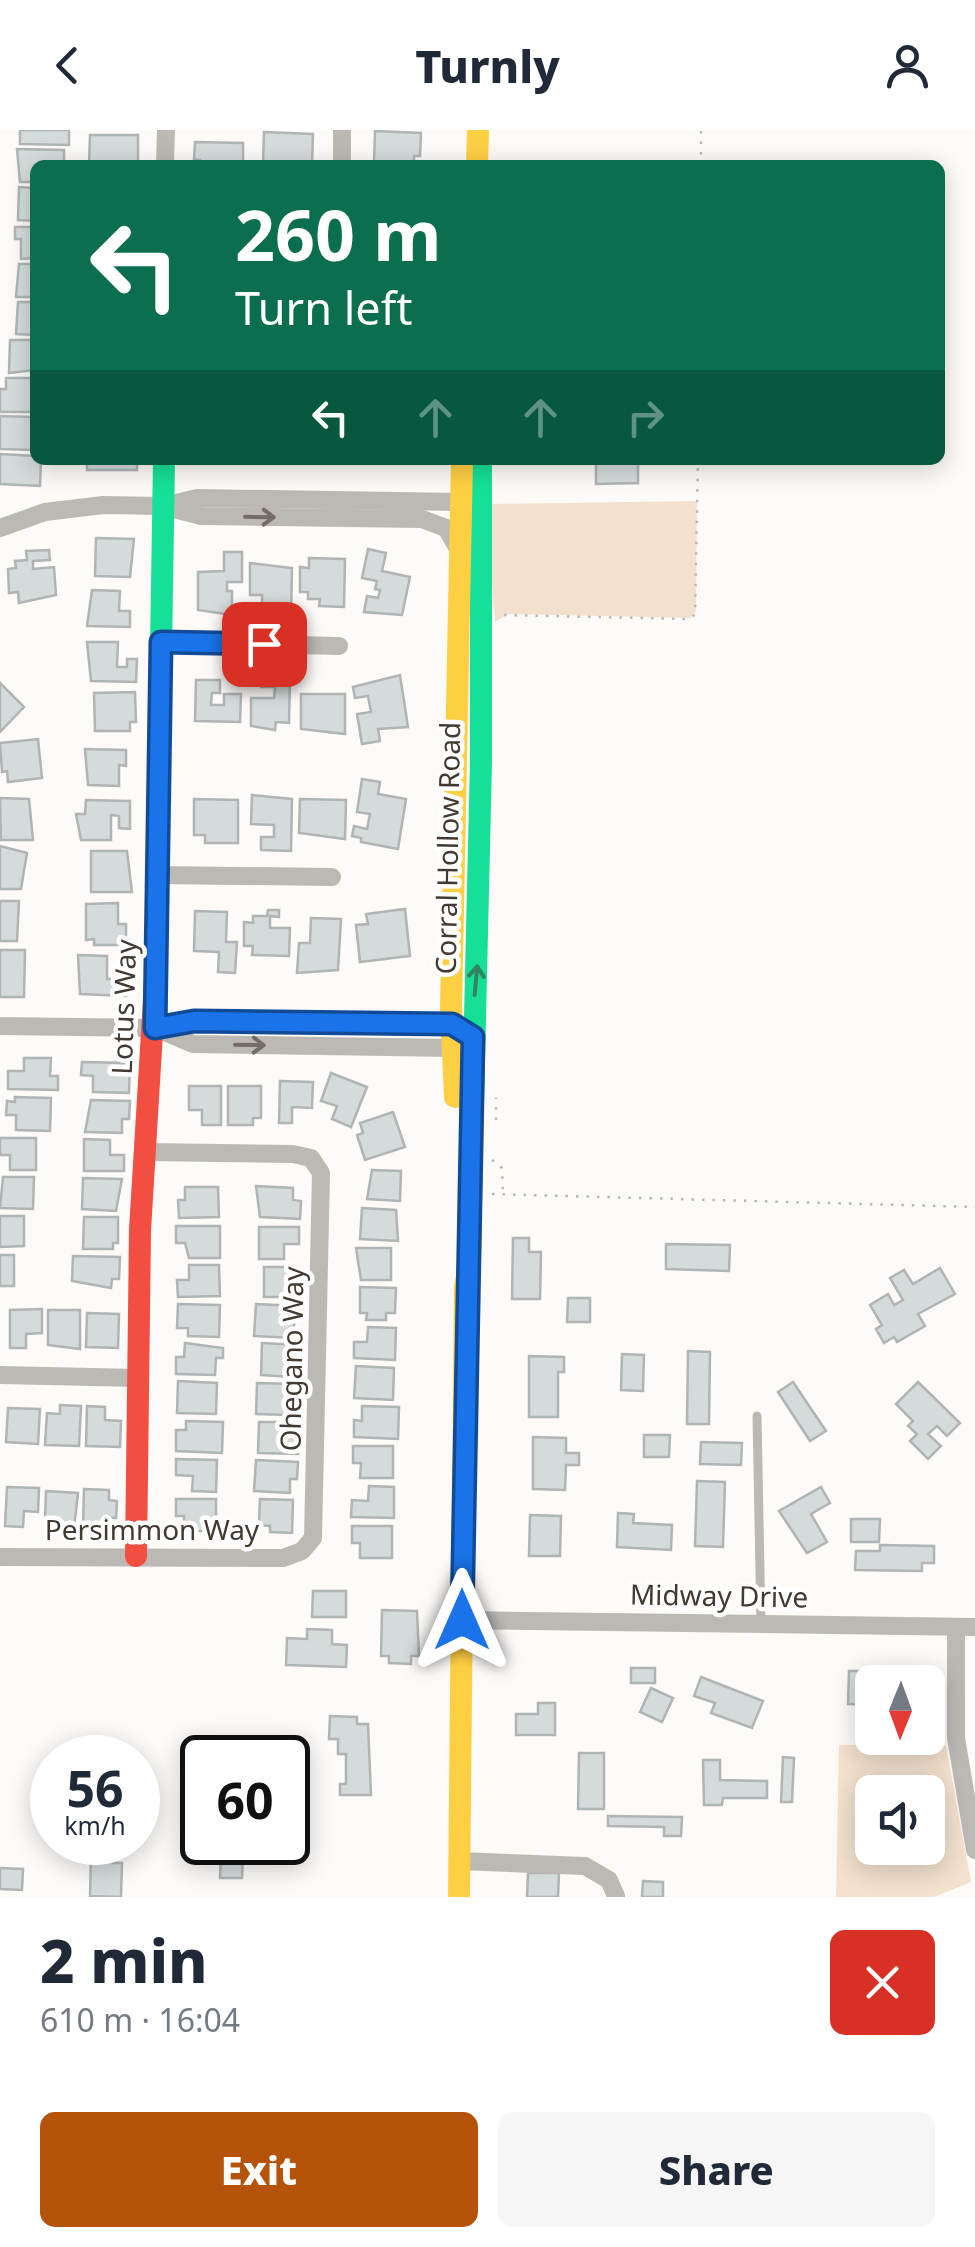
<!DOCTYPE html>
<meta charset="utf-8">
<style>
body{margin:0;font-family:"Noto Sans",sans-serif;background:#f6f6f7;color:#1f2937;height:100vh;display:flex;flex-direction:column;font-size:38px;white-space:nowrap}
*{box-sizing:border-box;margin:0}
p{font-size:32px;color:#747a83}
.icon{flex:none;width:55px;height:55px;fill:none;stroke:currentColor;stroke-width:2;stroke-linecap:round;stroke-linejoin:round}
.map{position:relative;height:1767px;overflow:hidden}
.panel{display:flex;flex-direction:column;background:#fff;flex:1}
.panel>*{flex:none}
.hud{position:absolute;left:30px;top:30px;width:915px;height:305px;border-radius:15px;box-shadow:0 5px 25px #0003;background:#0b6e4f;color:#fff;overflow:hidden}
.needle{width:65px;rotate:181deg}
.fabs{position:absolute;left:855px;top:1535px;display:grid;gap:20px}
.fabs a{display:grid;place-items:center;width:90px;height:90px;border-radius:15px;background:#fff;box-shadow:0 5px 25px #0003;font-size:50px}
.speed{position:absolute;left:30px;top:1605px;display:flex;gap:20px;font-size:50px;font-weight:700;text-align:center}
.speed>*{display:grid;place-content:center;width:130px;height:130px;border-radius:50%;background:#fff;box-shadow:0 5px 25px #0003;line-height:1}
.speed small{font-size:25px;font-weight:400}
.speed .limit{border:5px solid #111;border-radius:15px;background:#fff;color:#111}
.pin{position:absolute;display:grid;place-items:center;width:85px;height:85px;color:#fff;margin:-42px;border-radius:20px;box-shadow:0 5px 15px #0006}
.me{position:absolute;width:110px;margin:-55px;rotate:0deg;stroke-linejoin:round;filter:drop-shadow(0 0 8px #0008)}
.turn{display:flex;align-items:center;gap:35px;height:210px;padding:0 40px;font-size:45px}
.turn .icon{width:130px;height:130px;stroke-width:2.5}
.turn b{display:block;font-size:70px;line-height:85px}
.lanes{display:flex;align-items:center;height:95px;padding:0 40px;background:#0003;justify-content:center;gap:50px;direction:ltr}
.lanes .off{opacity:.35}
.round{display:grid;place-items:center;flex:none;width:105px;height:105px;border-radius:15px;background:#f6f6f7}
.headline{display:flex;align-items:center;justify-content:space-between;height:170px;padding:0 40px}
h1{font-size:60px;font-weight:800;line-height:75px}
.cta{display:flex;gap:20px;margin-top:auto;padding:20px 40px}
.cta a{flex:1;height:115px;border-radius:15px;background:#b45309;color:#fff;font-size:40px;font-weight:800;line-height:115px;text-align:center}
.cta a+a{background:#f6f6f7;color:#1f2937}
header{display:flex;justify-content:space-between;align-items:center;height:130px;padding:0 40px;background:#fff;font-size:45px;font-weight:800}
.map>svg:first-child{display:block}
.green{fill:#f3e1ce;fill-rule:evenodd}
.building{fill:#d5dbdb;stroke:#afb5b5;stroke-width:2.5}
.lines{fill:none;stroke-linecap:round;stroke-linejoin:round}
.path{stroke:#bab8b5;stroke-width:2.5;stroke-dasharray:2.5 8;stroke-linecap:butt}
.lane{stroke:#bcb9b5;stroke-width:9}
.street{stroke:#bcb9b5;stroke-width:18}
.fast{stroke:#16e098;stroke-width:22}
.slow{stroke:#ffcf43;stroke-width:22}
.jam{stroke:#f24e42;stroke-width:22}
.oneway{stroke:#736d66}
.oneway2{stroke:#2e855f}
.route-casing{stroke:#114b97;stroke-width:25}
.route{stroke:#1a73e8;stroke-width:18}
.labels{text-anchor:middle;stroke-width:9;stroke-linejoin:round;paint-order:stroke}
.street-label{font-size:28px;fill:#423a31;stroke:#fff}
</style>
<header><svg class="icon" aria-label="back" viewBox="0 0 24 24"><path d="M15 5l-7 7 7 7"/></svg>Turnly<svg class="icon" aria-label="person" viewBox="0 0 24 24"><circle cx="12" cy="8" r="4"/><path d="M4 21q1-7 8-7t8 7"/></svg></header>
<div class="map">
<svg width="975" height="1767" viewBox="0 0 975 1767">
<rect width="100%" height="100%" fill="#fdfaf8"/>
<!-- green -->
<g class="green">
<path d="M697 371 696 481 691 488 508 484 495 492 486 374Z"/>
<path d="M839 1615 946 1616 971 1752 934 1767H836ZM872 1662H928V1718H872Z"/>
</g>
<!-- building -->
<g class="building">
<path d="M20 0H69V15L20 14Z"/>
<path d="M375 1 421 3 420 26H414V35L374 34Z"/>
<path d="M264 2 313 4 312 35H263Z"/>
<path d="M90 5H138V35H89Z"/>
<path d="M195 12 243 13V35H200V30L194 29Z"/>
<path d="M17 19 64 20V35H35V52H20Z"/>
<path d="M19 57 35 58V91L18 90Z"/>
<path d="M15 97H35V128L21 129V109H15Z"/>
<path d="M19 134H35V167H16Z"/>
<path d="M18 172H35V205L16 204Z"/>
<path d="M10 210H35V240L9 243Z"/>
<path d="M6 248H35V282H0V259H6Z"/>
<path d="M0 286 35 287V320L0 319Z"/>
<path d="M0 324 35 326V330H41L40 356 0 354Z"/>
<rect x="87" y="330" width="50" height="10"/>
<path d="M601 330H638V353L596 354V334Z"/>
<path d="M96 408 134 409 130 447 95 446Z"/>
<path d="M368 419 386 423 382 441 410 447 402 485 364 482 367 466 378 468 380 460 375 459 377 451 362 448Z"/>
<path d="M49 420 50 430 33 431V439L54 437 56 465 19 473 18 462 9 463 8 439 16 438 15 431 27 430 26 421Z"/>
<path d="M224 422H242V452H227V461H232V485L198 480V442L224 441Z"/>
<path d="M309 428 345 429 344 477 319 476 320 469H308V462H300V437L309 438Z"/>
<path d="M250 433 292 438 291 486 262 490V465H250Z"/>
<path d="M92 460 120 461 119 481H130V497L87 496Z"/>
<path d="M87 512H118L117 537H127V529H137L136 552 91 551Z"/>
<path d="M400 545 408 597 378 599 380 611 362 614 357 584 371 582 368 566 355 568 353 557Z"/>
<path d="M261 546 290 547 289 593 276 592 275 600 251 596V568H274L275 557H261Z"/>
<path d="M196 550H220V563H212L211 575H224V564H241L240 592 195 591Z"/>
<path d="M0 553 24 577 0 602Z"/>
<path d="M135 562 136 592H130V601H95L94 563Z"/>
<path d="M301 564H345V604L301 599Z"/>
<path d="M38 609 42 648 8 652 7 641 2 642 0 613Z"/>
<path d="M85 619 126 620V636L119 635V656L88 655Z"/>
<path d="M362 649 380 652 378 664 406 669 398 719 361 712V708L352 706 354 696 367 699 370 684 357 682Z"/>
<path d="M252 665 292 669 291 721 261 720V707H274V695L251 694Z"/>
<path d="M0 668 29 669 33 710H1Z"/>
<path d="M194 669 238 670V713H205V705H194Z"/>
<path d="M300 669 346 670 345 709 299 703Z"/>
<path d="M86 670 130 671V699L119 698V686L111 685V710H81L76 684H85Z"/>
<path d="M0 716 27 723 21 759H0Z"/>
<path d="M91 721H127L132 762H91Z"/>
<path d="M0 771H19L17 811H0Z"/>
<path d="M118 773V794H126V815H94V809L86 810V774Z"/>
<path d="M405 779 410 826 360 832 356 795 368 794 366 784Z"/>
<path d="M268 780H279V787L270 786V798H290L289 826 252 825 253 816H244V792L253 793V786H267Z"/>
<path d="M195 781 227 782 226 812H237L235 843 218 842 219 822 194 821Z"/>
<path d="M311 788 341 789 338 840 297 843 299 813H310Z"/>
<path d="M0 820H25L24 867H0Z"/>
<path d="M78 825 107 826V849H116L117 840 127 841 126 866 80 864Z"/>
<path d="M24 928H51L50 946H58V960L8 959V941H24Z"/>
<path d="M82 932 130 933 129 963 93 962V946L81 945Z"/>
<path d="M331 943 367 957 351 997 332 989 337 976 321 971Z"/>
<path d="M280 951 313 952 312 978 292 977V993H279Z"/>
<path d="M189 956H221V995H202V980H189Z"/>
<path d="M228 956H261V988H253V995H228Z"/>
<path d="M15 967 51 968 50 1001 16 1000V985H6L7 971 15 972Z"/>
<path d="M91 970 130 971 129 989H122V1003L85 1002Z"/>
<path d="M393 982 405 1017 365 1030 357 1005 363 1003 360 993Z"/>
<path d="M0 1008H36V1040H10V1025H0Z"/>
<path d="M84 1009 110 1010V1025H124V1041H84Z"/>
<path d="M372 1040 401 1041 400 1071 367 1069Z"/>
<path d="M3 1047H34L33 1079 0 1078Z"/>
<path d="M83 1048 122 1049 116 1081 82 1079Z"/>
<path d="M256 1056 293 1058V1070L301 1071 300 1089 260 1087Z"/>
<path d="M185 1057H218L219 1087 179 1088 178 1070H185Z"/>
<path d="M362 1078 396 1080 398 1111 360 1109Z"/>
<path d="M0 1086H24V1116L0 1117Z"/>
<path d="M84 1087H118V1113H113V1119H83Z"/>
<path d="M176 1096H220V1128H189L185 1113H176Z"/>
<path d="M259 1097H299V1114H284V1129H259Z"/>
<path d="M513 1108H529V1122H541L540 1169H512Z"/>
<path d="M666 1114 730 1115 729 1141 666 1139Z"/>
<path d="M356 1118H391V1150H361Z"/>
<rect x="0" y="1125" width="14" height="31"/>
<path d="M73 1126 120 1127 119 1149H112L111 1158 72 1151Z"/>
<path d="M189 1135H219L220 1166 178 1167 177 1150H189Z"/>
<rect x="264" y="1137" width="34" height="30"/>
<path d="M940 1138 955 1164 918 1184 925 1196 897 1212 894 1207 884 1213 876 1199 882 1195 870 1175 888 1164 894 1175 903 1170 890 1148 904 1140 913 1154Z"/>
<path d="M360 1157 396 1158 395 1183H386V1190H366L367 1183H360Z"/>
<path d="M568 1168H590V1192H567Z"/>
<path d="M178 1174 220 1175 219 1207 188 1206V1198H177Z"/>
<path d="M256 1174 297 1176 292 1208 254 1206Z"/>
<path d="M42 1179V1203L26 1204V1218H10V1180Z"/>
<path d="M48 1180H80V1219L48 1215Z"/>
<path d="M87 1183 119 1184 118 1218 86 1217Z"/>
<path d="M368 1197 396 1198 395 1230 354 1228V1212H367Z"/>
<path d="M185 1213 223 1218V1228H216L215 1245 176 1244V1227H184Z"/>
<path d="M262 1213 298 1215 293 1247 261 1245Z"/>
<path d="M688 1221 710 1222 709 1294H687Z"/>
<path d="M622 1224 644 1225 643 1261 621 1260Z"/>
<path d="M529 1226 564 1227V1242H558V1287H529Z"/>
<path d="M356 1236 394 1238 393 1270 354 1268Z"/>
<path d="M178 1251 217 1253 216 1284 177 1283Z"/>
<path d="M793 1252 826 1301 810 1311 778 1262Z"/>
<path d="M918 1252 960 1293 947 1306 937 1296 928 1304 941 1316 928 1329 910 1311 917 1304 908 1296 913 1291 896 1274Z"/>
<path d="M257 1253 296 1254V1271H289V1285L256 1284Z"/>
<path d="M60 1275 81 1276 79 1316 45 1315 47 1283 60 1284Z"/>
<path d="M87 1276 105 1277V1290L121 1291 120 1317 86 1316Z"/>
<path d="M362 1276 399 1277 398 1309 354 1307V1290L362 1291Z"/>
<path d="M8 1278 40 1279 38 1314 6 1312Z"/>
<path d="M186 1291 223 1292 222 1323 176 1321V1300H186Z"/>
<path d="M259 1292H285L284 1307 299 1308 298 1324 258 1323Z"/>
<path d="M644 1305H670L669 1327H644Z"/>
<path d="M533 1307 566 1308V1323H579V1335H566L565 1360 533 1359Z"/>
<path d="M701 1312 742 1313 741 1335 700 1334Z"/>
<path d="M353 1316H393V1348H360L361 1333H353Z"/>
<path d="M176 1329 217 1330 216 1362 192 1361 193 1346 176 1345Z"/>
<path d="M256 1330 298 1332 297 1349H290V1363L254 1361Z"/>
<path d="M697 1351 725 1352 723 1417 695 1416Z"/>
<path d="M369 1356 394 1357V1388L351 1387 352 1370 368 1371Z"/>
<path d="M7 1357 39 1358 38 1382 24 1381 23 1397 5 1396Z"/>
<path d="M821 1357 830 1373 811 1384 827 1412 807 1423 779 1381Z"/>
<path d="M84 1359 109 1360V1370L117 1371 116 1388 102 1387 101 1398H83Z"/>
<path d="M46 1361 78 1363 74 1398 53 1397V1391L45 1390Z"/>
<path d="M176 1369H216V1401H184V1386H176Z"/>
<path d="M260 1369 293 1370 292 1403 270 1402V1396L259 1395Z"/>
<path d="M618 1383 634 1384 633 1393 672 1395 671 1420 617 1417Z"/>
<path d="M530 1385 561 1386 560 1426H529Z"/>
<path d="M851 1389H880L879 1412H851Z"/>
<path d="M352 1396H392V1428H360V1413H352Z"/>
<path d="M880 1415 934 1416V1433H922V1441L855 1440 856 1421H880Z"/>
<path d="M313 1461H346V1487H312Z"/>
<path d="M382 1480 417 1481 419 1526H411V1534L389 1533V1526H381Z"/>
<path d="M307 1499 332 1500V1514L347 1515 346 1537 286 1535 287 1508 307 1509Z"/>
<rect x="631" y="1538" width="24" height="15"/>
<path d="M849 1541H867V1551L917 1552H872V1575L848 1574Z"/>
<path d="M701 1547 763 1571 752 1598 711 1583 715 1573 694 1566Z"/>
<path d="M651 1558 673 1568 662 1592 640 1582Z"/>
<path d="M538 1573H555V1605H516V1584H538Z"/>
<path d="M330 1586 357 1587V1594H368L371 1665H340V1654H346V1624H338V1609H329Z"/>
<path d="M579 1623H604V1679H578Z"/>
<path d="M783 1627 794 1628 792 1672H781Z"/>
<path d="M703 1630H720V1650L767 1651V1668H723L722 1675H704Z"/>
<path d="M138 1671H154L153 1693 138 1692Z"/>
<path d="M608 1686 682 1687 681 1706H664V1697L608 1696Z"/>
<path d="M221 1719H243L242 1748H220Z"/>
<path d="M91 1726H113V1733H122L121 1767 90 1766Z"/>
<path d="M0 1738 23 1739 22 1760 0 1759Z"/>
<path d="M528 1743H559L558 1767H527Z"/>
<path d="M643 1751 663 1752V1767H642Z"/>
</g>
<g class="lines">
<!-- path -->
<g class="path">
<path d="M701 35V0"/>
<path d="M504 485 684 489 695 485 698 330"/>
<path d="M496 990V968"/>
<path d="M492 1030 502 1038 503 1062"/>
<path d="M492 1064 975 1077"/>
</g>
<!-- lane -->
<path class="lane" d="M757 1286 761 1494"/>
<!-- street -->
<g class="street">
<path d="M165 35 166 0"/>
<path d="M342 35V0"/>
<path d="M163 376 197 368 460 372 469 380"/>
<path d="M0 398 45 382 103 375 163 376 201 386 422 389 446 398 457 417"/>
<path d="M161 512 339 516"/>
<path d="M158 745 332 747"/>
<path d="M0 896 155 898 193 914 453 918 460 914"/>
<path d="M156 898 194 891 452 894 458 898"/>
<path d="M0 1245 139 1248"/>
<path d="M0 1427 283 1428 302 1421 313 1408 321 1043 311 1028 293 1024 146 1022"/>
<path d="M462 1490 975 1497"/>
<path d="M956 1497V1608L975 1720"/>
<path d="M459 1731 585 1736 609 1750 616 1766"/>
</g>
<!-- fast -->
<g class="fast">
<path d="M156 837 164 330"/>
<path d="M473 974 481 631V330"/>
</g>
<!-- slow -->
<g class="slow">
<path d="M477 35 478 0"/>
<path d="M455 967 451 877 462 330"/>
<path d="M459 1767 465 1157 470 1132 473 974"/>
</g>
<!-- jam -->
<path class="jam" d="M136 1426 140 1100 156 837"/>
</g>
<!-- one-way arrows -->
<defs><path id="oneway-shaft" d="M-6 0H5M1.5-3L5.5 0L1.5 3" fill="none" stroke-width="1.6" stroke-linecap="round" stroke-linejoin="round" transform="scale(2.5)"/></defs>
<g class="oneway">
<use href="#oneway-shaft" transform="translate(260 387) rotate(1)"/>
<use href="#oneway-shaft" transform="translate(250 915) rotate(1)"/>
</g>
<use class="oneway2" href="#oneway-shaft" transform="translate(476 850) rotate(-85)"/>
<g class="lines">
<defs>
<path id="route" d="M264 514 161 512 155 898 194 891 452 894 473 907 462 1490"/>
</defs>
<!-- route casing -->
<use href="#route" class="route-casing"/>
<!-- route -->
<use href="#route" class="route"/>
</g>
<g class="labels">
<!-- street labels -->
<g class="street-label">
<text transform="translate(448 718) rotate(-89)" y="10">Corral Hollow Road</text>
<text transform="translate(124 877) rotate(-88)" y="10">Lotus Way</text>
<text transform="translate(292 1229) rotate(-89)" y="10">Ohegano Way</text>
<text x="152" y="1410">Persimmon Way</text>
<text transform="translate(719 1466) rotate(1)" y="10">Midway Drive</text>
</g>
</g>
</svg>
<div class="fabs">
<a><svg class="needle" viewBox="-14 -14 28 28"><path d="M0-13l5 13h-10z" fill="#e53935"/><path d="M0 13l5-13h-10z" fill="#747a83"/></svg></a>
<a><svg class="icon" aria-label="sound" viewBox="0 0 24 24"><path d="M4 9h4l5-4v14l-5-4H4zM17 9q2 3 0 6"/></svg></a>
</div>
<div class="speed"><div>56<small>km/h</small></div><div class="limit">60</div></div>
<div class="pin" style="left:264px;top:514px;background:#d93025"><svg class="icon" aria-label="arrive" viewBox="0 0 24 24"><path d="M6 21V4h12l-3 4 3 4H6"/></svg></div>
<svg class="me" style="left:462px;top:1490px" viewBox="-20 -20 40 40"><path d="M0-17L14 15 0 8-14 15z" fill="#1a73e8" stroke="#fff" stroke-width="4"/></svg>
<div class="hud">
<div class="turn"><svg class="icon" aria-label="left" viewBox="0 0 24 24"><path d="M17 20v-9H6M10 6l-5 5 5 5"/></svg><div><b>260 m</b>Turn left</div></div>
<div class="lanes"><svg class="icon" aria-label="left" viewBox="0 0 24 24"><path d="M17 20v-9H6M10 6l-5 5 5 5"/></svg><svg class="icon off" aria-label="ahead" viewBox="0 0 24 24"><path d="M12 20V5M6 11l6-6 6 6"/></svg><svg class="icon off" aria-label="ahead" viewBox="0 0 24 24"><path d="M12 20V5M6 11l6-6 6 6"/></svg><svg class="icon off" aria-label="right" viewBox="0 0 24 24"><path d="M7 20v-9h11M14 6l5 5-5 5"/></svg></div>
</div>
</div>
<section class="panel">
<div class="headline"><div><h1>2 min</h1><p>610 m · 16:04</p></div><a class="round" style="background:#d93025;color:#fff"><svg class="icon" aria-label="close" viewBox="0 0 24 24"><path d="M6 6l12 12M18 6L6 18"/></svg></a></div>
<div class="cta"><a>Exit</a><a>Share</a></div>
</section>
